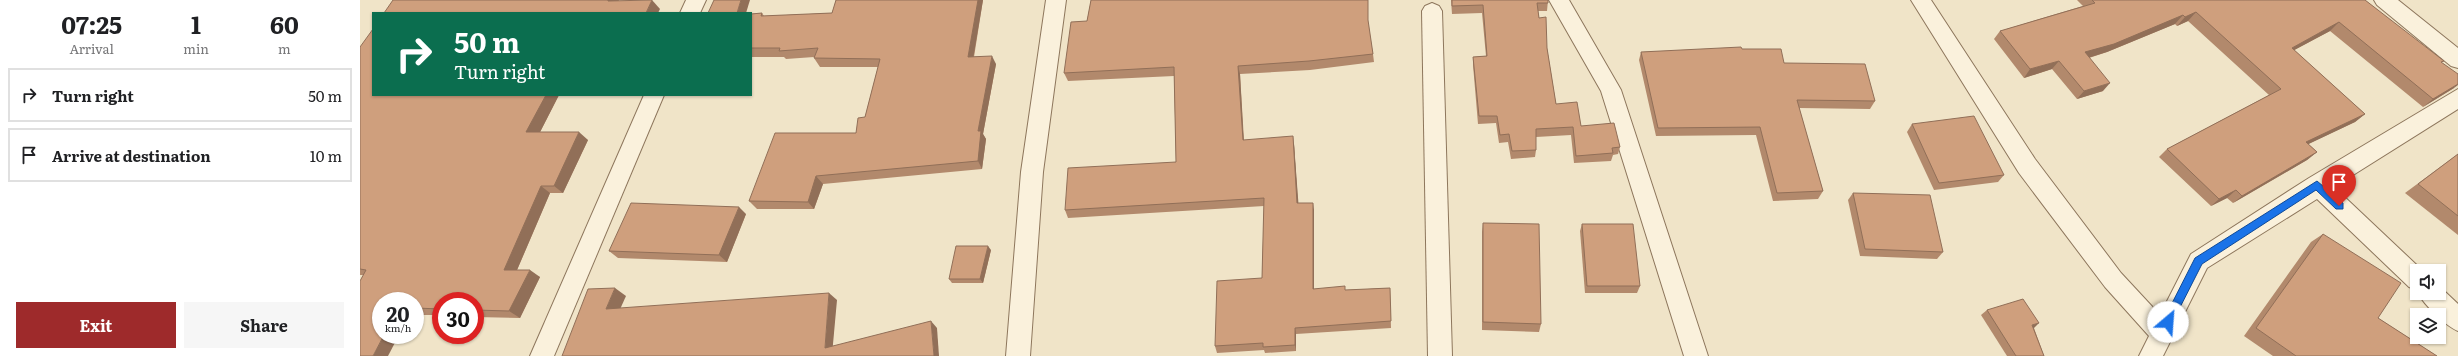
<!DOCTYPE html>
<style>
body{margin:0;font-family:Literata,serif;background:#f6f6f6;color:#202124;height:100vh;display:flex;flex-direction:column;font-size:15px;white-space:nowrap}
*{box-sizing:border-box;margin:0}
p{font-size:13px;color:#757577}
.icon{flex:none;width:22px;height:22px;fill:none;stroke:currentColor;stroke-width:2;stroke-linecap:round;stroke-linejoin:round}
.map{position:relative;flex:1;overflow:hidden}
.sheet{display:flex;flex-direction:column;background:#fff;width:360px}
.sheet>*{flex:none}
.top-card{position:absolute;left:12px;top:12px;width:380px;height:84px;border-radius:0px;box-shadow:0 1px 3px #0004;background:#0b6e4f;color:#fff;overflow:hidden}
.fabs{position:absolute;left:2050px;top:264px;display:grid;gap:8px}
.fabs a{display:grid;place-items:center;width:36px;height:36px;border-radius:0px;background:#fff;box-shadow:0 1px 3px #0004;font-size:20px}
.speed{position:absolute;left:12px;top:292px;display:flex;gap:8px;font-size:20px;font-weight:700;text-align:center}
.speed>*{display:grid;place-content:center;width:52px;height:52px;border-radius:50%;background:#fff;box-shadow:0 1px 3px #0004;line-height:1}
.speed small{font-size:10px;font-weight:400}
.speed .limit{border:6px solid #d22;background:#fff;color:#111}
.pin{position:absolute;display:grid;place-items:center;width:34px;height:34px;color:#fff;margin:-41px -17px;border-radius:50% 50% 50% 0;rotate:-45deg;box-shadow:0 0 4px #0007}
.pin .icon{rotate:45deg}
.me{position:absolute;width:44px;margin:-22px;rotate:27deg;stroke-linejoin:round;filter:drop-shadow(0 0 3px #0008)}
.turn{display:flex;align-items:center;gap:14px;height:84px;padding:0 16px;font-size:18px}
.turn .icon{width:52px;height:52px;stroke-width:2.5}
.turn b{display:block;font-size:28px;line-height:34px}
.eta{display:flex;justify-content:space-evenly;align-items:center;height:68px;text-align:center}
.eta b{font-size:24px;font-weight:700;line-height:28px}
.action{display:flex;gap:8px;margin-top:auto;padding:8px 16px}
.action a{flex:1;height:46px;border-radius:0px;background:#9e2a2b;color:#fff;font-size:16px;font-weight:700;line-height:46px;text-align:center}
.action a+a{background:#f6f6f6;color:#202124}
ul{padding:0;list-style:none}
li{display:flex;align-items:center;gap:12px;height:54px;margin:0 8px 6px;padding:0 8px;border:2px solid #e0e0e0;border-radius:0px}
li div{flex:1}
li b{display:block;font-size:15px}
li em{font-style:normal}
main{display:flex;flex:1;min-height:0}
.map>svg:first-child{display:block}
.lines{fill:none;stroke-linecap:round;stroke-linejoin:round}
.minor-casing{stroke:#8d765c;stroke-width:2}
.minor{fill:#faf1dc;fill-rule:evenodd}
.wall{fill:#b2896c}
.shaded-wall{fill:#916f58}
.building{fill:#cf9f7d;stroke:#916f58}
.route{fill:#1a73e8;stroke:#114b97}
</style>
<main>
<section class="sheet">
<div class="eta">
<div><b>07:25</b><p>Arrival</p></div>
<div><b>1</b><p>min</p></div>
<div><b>60</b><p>m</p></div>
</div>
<ul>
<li><svg class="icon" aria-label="right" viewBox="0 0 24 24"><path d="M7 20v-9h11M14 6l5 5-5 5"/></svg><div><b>Turn right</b></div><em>50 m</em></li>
<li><svg class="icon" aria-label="arrive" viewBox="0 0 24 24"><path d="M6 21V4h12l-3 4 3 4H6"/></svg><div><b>Arrive at destination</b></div><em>10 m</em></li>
</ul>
<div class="action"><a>Exit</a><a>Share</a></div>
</section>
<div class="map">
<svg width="2098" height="356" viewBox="0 0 2098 356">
<rect width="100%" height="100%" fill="#f0e4c8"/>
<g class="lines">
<defs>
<g id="minor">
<path d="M326 0H346L340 13H320Z"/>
<path d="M686 0H706L683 172 670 356H646L661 172Z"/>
<path d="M1189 0H1209L1261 90 1348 356H1324L1241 91Z"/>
<path d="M1551 0H1571L1675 159 1761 273 1800 315 1831 254 1949 178 2098 89V109L1974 187 2063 271H2057V290L2049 287 1957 199 1847 268 1803 356H1779L1789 336 1745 287 1659 173Z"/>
<path d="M2014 0H2038L2098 48V68L2091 66 2017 5Z"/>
<path d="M1072 3 1079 6 1082 11 1092 356H1068L1062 11 1065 6Z"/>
<path d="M284 95H304L194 356H170Z"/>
<path d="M2079 286 2098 304V331C2086 326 2064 305 2058 293H2079Z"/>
</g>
</defs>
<!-- minor casing -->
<use href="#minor" class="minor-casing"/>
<!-- minor -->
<use href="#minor" class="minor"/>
</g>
<!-- wall -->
<g class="wall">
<path d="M476 0H623L614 57 636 64 623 134 626 139 622 169 463 184 454 209H397L389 201 496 133 505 117 518 67H460L454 58V57L426 59 424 57H391V14L402 13 404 16 472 13Z"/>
<path d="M731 0H1008V23L1013 54 1014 62 950 70 880 74 884 140 934 144 938 203 954 210V289L985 290 1030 288 1031 328 936 334V351L905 353 904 350 857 353 855 346 902 278 904 206 708 218 705 210 816 162 814 76 708 81 704 73 727 21Z"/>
<path d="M1091 0H1188L1187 11H1178L1179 18 1187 48 1196 104 1221 126 1260 147 1258 154 1253 155 1251 161 1214 163 1211 135 1176 137V150L1175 157 1151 159 1148 142 1139 143 1136 123 1118 124 1113 65V57L1126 56 1122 13 1092 14Z"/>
<path d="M1717 0H2005L2082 63 2094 88 2063 107 1970 31 1934 50 2005 114 1995 122 1948 144 1957 152 1947 160 1873 203 1867 198 1851 206 1799 157 1807 149 1909 95 1828 21 1817 26 1815 24 1747 52 1729 58 1743 91 1717 99 1692 69 1664 78 1634 39 1640 31 1723 6Z"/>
<path d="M0 47 199 95 180 132 228 140 203 193H190L157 270 180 277 160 318 115 317V301H81V315H55V301L3 275H0Z"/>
<path d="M1382 49 1424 63 1515 101 1510 109 1439 108 1463 191 1458 199 1413 201 1396 135 1296 136 1279 60 1281 52Z"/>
<path d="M1552 124 1644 175 1638 182 1574 190 1547 132Z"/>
<path d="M2098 154V235L2045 193Z"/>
<path d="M1493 193 1583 252 1577 259 1500 256 1488 200Z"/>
<path d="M386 214 367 262 258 258 249 251Z"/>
<path d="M1123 223 1181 324 1179 332 1122 330V232Z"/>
<path d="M1222 224 1280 286 1277 293H1225L1220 231Z"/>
<path d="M1963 234 2018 318 2077 356H1913L1884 336 1951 242Z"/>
<path d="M631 250 623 283H592L589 279Z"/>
<path d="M1627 310 1674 328 1684 356H1647L1621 315Z"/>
</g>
<!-- shaded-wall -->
<g class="shaded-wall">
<path d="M248 0H259L256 10 248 1Z"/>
<path d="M292 0 300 9 298 13H286Z"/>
<path d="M381 0H390L386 13H377Z"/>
<path d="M618 0H623L612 65 608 57Z"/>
<path d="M1836 12 1828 21 1817 26 1825 17Z"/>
<path d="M1823 15 1815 24 1747 52 1718 61 1725 52Z"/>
<path d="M1979 22 1970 31 1923 56 1932 48Z"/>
<path d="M632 56 636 64 623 134 626 139 622 169 618 161V131Z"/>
<path d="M1699 61 1692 69 1664 78 1670 69Z"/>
<path d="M878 66 880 74 884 148 883 140Z"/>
<path d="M1750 83 1743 91 1717 99 1724 91Z"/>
<path d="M2098 84V85L2094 88 2063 107 2073 99Z"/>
<path d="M186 95H199L176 140 166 132Z"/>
<path d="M2005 114 1995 122 1936 150 1946 142Z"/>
<path d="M219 132 228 140 203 193 194 186Z"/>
<path d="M933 136 934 144 939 211 937 203Z"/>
<path d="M1957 152 1947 160 1873 203 1882 196Z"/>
<path d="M456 176 463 184 454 209 448 202Z"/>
<path d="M181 186 190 193 154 277 144 270Z"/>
<path d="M1876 190 1867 198 1851 206 1859 199Z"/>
<path d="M953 203 954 210V296L953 289Z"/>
<path d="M379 207 386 214 367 262 359 255Z"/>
<path d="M628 246 631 250 623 283 620 279Z"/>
<path d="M170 270 180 277 160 318 149 311Z"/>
<path d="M255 288 266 296 257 316 246 309Z"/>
<path d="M469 293 477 300 472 355 465 348Z"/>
<path d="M571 321 577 328 579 356H574Z"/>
<path d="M1679 323 1673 329 1672 325Z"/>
<path d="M935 328 936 334V351L935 345Z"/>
<path d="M24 335H39L28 356H13Z"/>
</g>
<!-- building -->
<g class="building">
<path d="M33 0H248V1L292 0 286 13H24Z"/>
<path d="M354 0H381L377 13H348Z"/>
<path d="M476 0H618L608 57 632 56 618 131H621L618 161 456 176 448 202 389 201 415 133H496L498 118 505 117 520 59 454 58 458 48 419 51 420 48H391V14L402 13 401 16 472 13Z"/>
<path d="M731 0H1008V20L1013 54 949 61 878 66 883 140 933 136 937 203H953V289L985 286V290L1030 288 1031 321 935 328V345L903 347V343L855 346 857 281 902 278 904 198 705 210 708 168 816 162 814 67 704 73 711 22 727 21Z"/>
<path d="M1092 0H1188V3H1177L1179 18 1186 17 1187 48 1196 104 1217 102 1221 126 1254 123 1260 147 1252 148 1253 153 1216 156 1213 127 1176 129V150L1152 151 1149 134 1140 135 1137 116H1119L1113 57 1127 56 1123 5 1092 6Z"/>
<path d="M1732 0H2005L2084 61 2081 62 2098 74V84L2073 99 1979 22 1932 48 2005 114 1946 142 1957 152 1882 196 1876 190 1859 199 1807 149 1921 89 1836 12 1825 17 1823 15 1754 44 1725 52 1750 83 1724 91 1699 61 1670 69 1640 31 1735 3Z"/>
<path d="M13 29V95H186L166 132H219L194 186H181L144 270H170L149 311 115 310V301H81V309L55 308V301H21V335H24L13 356H0V281L6 270 0 269V47Z"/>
<path d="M1381 47 1382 49H1421L1424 63 1505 64 1515 101 1437 100 1463 191 1417 193 1400 127 1298 128 1281 52Z"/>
<path d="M1614 116 1644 175 1579 183 1552 124Z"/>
<path d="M2098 154V216L2058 184Z"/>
<path d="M1493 193 1570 195 1583 252 1505 249Z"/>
<path d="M271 203 379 207 359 255 249 251Z"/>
<path d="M1123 223 1179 224 1181 324 1123 322Z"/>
<path d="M1222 224H1273L1280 286H1227Z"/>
<path d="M1963 234 2041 283 2018 318 2077 356H1936L1896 328Z"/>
<path d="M596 246H628L620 279H589Z"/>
<path d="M255 288 246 309 469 293 465 348 571 321 574 356H202L228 289Z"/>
<path d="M1663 299 1679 323 1672 325 1684 356H1656L1627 310Z"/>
</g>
<!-- route -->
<path class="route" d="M1957 181 1983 203V209H1976L1956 190 1842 264 1811 325H1804V319L1835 258Z"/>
</svg>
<div class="fabs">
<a><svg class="icon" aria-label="sound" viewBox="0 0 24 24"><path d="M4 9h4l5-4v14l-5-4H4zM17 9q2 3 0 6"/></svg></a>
<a><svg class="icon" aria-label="layers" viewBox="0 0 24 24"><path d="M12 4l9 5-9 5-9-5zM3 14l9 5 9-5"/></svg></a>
</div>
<div class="speed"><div>20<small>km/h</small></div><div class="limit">30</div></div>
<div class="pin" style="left:1979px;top:206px;background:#d93025"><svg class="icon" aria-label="arrive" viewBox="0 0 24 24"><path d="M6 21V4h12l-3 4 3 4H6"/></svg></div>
<svg class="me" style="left:1808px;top:322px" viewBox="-20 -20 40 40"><circle r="19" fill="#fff"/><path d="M0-13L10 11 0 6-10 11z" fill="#1a73e8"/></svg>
<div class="top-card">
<div class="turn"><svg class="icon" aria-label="right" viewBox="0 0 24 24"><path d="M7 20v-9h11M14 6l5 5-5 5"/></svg><div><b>50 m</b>Turn right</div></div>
</div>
</div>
</main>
